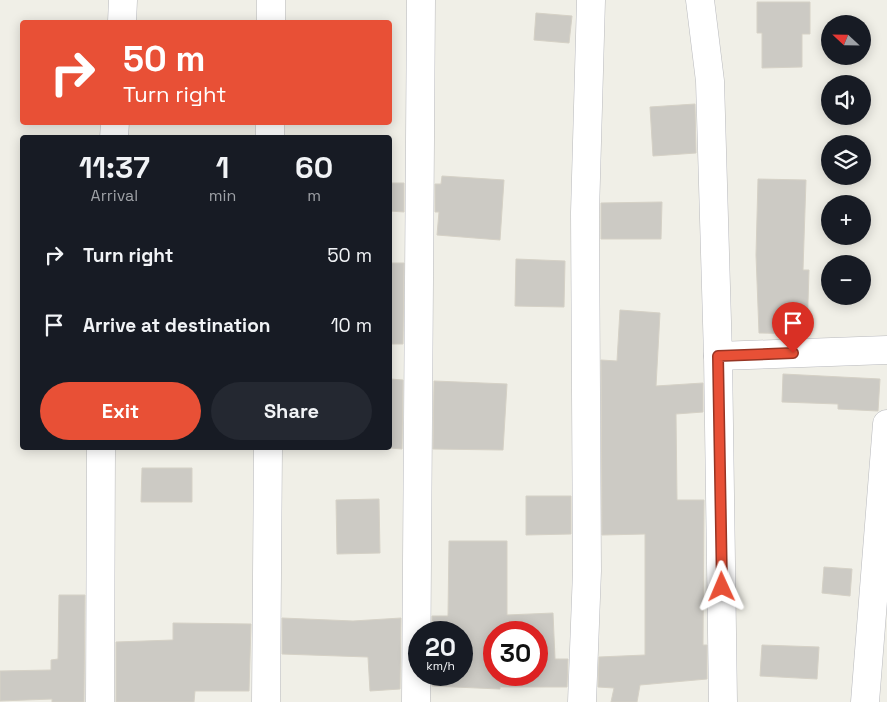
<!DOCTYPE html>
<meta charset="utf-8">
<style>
body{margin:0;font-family:"Space Grotesk",sans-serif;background:#242831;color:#f1f3f6;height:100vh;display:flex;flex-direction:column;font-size:19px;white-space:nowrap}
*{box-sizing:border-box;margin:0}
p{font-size:16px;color:#9ea1a6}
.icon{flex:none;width:28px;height:28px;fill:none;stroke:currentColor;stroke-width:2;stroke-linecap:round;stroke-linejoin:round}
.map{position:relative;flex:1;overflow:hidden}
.details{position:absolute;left:20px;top:135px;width:372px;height:315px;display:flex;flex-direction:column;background:#171b24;border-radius:5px;box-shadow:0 2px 12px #0003}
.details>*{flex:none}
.top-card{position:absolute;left:20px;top:20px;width:372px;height:105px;border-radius:5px;box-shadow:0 2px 12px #0003;background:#e85036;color:#fff;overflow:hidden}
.needle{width:32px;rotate:292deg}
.tools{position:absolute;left:821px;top:15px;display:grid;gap:10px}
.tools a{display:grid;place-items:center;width:50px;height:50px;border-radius:50%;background:#171b24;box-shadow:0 2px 12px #0003;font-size:25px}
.speed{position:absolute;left:408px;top:621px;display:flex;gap:10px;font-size:25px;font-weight:700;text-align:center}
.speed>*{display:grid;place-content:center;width:65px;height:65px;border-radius:50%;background:#171b24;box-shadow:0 2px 12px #0003;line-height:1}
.speed small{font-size:12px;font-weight:400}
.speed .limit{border:8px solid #d22;background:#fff;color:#111}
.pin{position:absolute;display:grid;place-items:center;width:42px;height:42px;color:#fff;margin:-51px -21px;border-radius:50% 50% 50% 0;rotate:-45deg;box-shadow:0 0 5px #0007}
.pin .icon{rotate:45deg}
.me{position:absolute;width:55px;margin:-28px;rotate:359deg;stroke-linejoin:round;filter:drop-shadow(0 0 4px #0008)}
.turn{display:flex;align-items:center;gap:18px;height:105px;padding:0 20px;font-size:22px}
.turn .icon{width:65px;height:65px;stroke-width:2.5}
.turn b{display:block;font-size:35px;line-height:42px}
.eta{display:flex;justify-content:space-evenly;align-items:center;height:85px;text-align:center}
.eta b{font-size:30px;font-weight:800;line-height:35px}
.cta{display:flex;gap:10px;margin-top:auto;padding:10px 20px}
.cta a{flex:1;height:58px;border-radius:30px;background:#e85036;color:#fff;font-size:20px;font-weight:800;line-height:58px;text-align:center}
.cta a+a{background:#242831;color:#f1f3f6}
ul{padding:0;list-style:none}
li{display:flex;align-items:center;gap:15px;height:70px;padding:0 20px}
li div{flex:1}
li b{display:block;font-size:19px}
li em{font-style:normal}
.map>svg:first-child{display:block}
.building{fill:#cccac4;stroke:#d5d1c6;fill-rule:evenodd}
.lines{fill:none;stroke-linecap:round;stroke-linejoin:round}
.minor-casing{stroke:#b8b9bd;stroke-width:29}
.minor{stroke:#fff;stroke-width:28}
.route-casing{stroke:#973423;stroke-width:12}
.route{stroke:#e85036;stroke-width:9}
</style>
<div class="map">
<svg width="887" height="702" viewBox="0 0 887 702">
<rect width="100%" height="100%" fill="#f0efe7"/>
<!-- building -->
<g class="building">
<path d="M757 2H810V34H802V67L762 68V33H757Z"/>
<path d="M536 13 572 16 569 43 534 40Z"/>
<path d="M695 104 696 153 653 156 650 107Z"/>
<path d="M442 176 504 180 500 240 437 235 439 212H435V184H441Z"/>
<path d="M758 179 806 180 803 270H809L807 334 759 333 756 255Z"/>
<path d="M390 183H404V212L390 211Z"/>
<path d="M662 202 661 239H601V203Z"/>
<path d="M516 259 565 261 564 307 515 306Z"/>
<path d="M390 263H404L403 344H390Z"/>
<path d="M620 310 660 313 656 386 703 383V412L676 414 677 500H704L703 645H707V679L640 685 637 702H611L614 688 598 687 599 657 645 655V534L602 535 601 360 617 361Z"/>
<path d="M783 374 880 379 878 411 838 409V404L782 402Z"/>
<path d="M390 379 403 380 402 449 390 448Z"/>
<path d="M434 381 507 384 503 450 433 449Z"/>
<path d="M142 468H192V502H141Z"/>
<path d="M526 496H571V534L526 535Z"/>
<path d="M379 499 380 553 337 554 336 500Z"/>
<path d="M449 541H507V615L553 613 555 659H568L567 687H500V689L432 686V675H461V632H432V616H448ZM494 632H536V675H494Z"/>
<path d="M824 567 852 569 850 596 822 593Z"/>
<path d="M59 595H85L84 702H52V699L0 701V671L51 670V660L58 659Z"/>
<path d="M282 618 353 621 401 618 400 689 370 691 368 657 282 654Z"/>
<path d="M173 623 251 624 249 691H195L194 702H116V642L173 640Z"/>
<path d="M762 645 819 647 817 679 760 676Z"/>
</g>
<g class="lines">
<defs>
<g id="minor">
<path d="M700 0 710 81 718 356 723 702"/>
<path d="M122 22 123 0"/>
<path d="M271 22V0"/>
<path d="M114 138 115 122"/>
<path d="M270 138V122"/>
<path d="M718 356 887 350"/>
<path d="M100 702 101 448"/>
<path d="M266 702 268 448"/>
<path d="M416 702 421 0"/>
<path d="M582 702 587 571 585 213 591 0"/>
<path d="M865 702 887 424"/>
</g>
</defs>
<!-- minor casing -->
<use href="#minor" class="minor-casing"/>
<!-- minor -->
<use href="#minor" class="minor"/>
</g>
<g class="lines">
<defs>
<path id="route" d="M722 587 718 356 793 353"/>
</defs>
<!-- route casing -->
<use href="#route" class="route-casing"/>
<!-- route -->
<use href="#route" class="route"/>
</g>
</svg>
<div class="tools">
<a><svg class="needle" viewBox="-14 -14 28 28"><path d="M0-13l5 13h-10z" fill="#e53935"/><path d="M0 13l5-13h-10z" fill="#9ea1a6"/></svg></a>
<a><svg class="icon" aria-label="sound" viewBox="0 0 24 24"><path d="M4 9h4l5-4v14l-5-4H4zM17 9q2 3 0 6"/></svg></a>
<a><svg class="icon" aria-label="layers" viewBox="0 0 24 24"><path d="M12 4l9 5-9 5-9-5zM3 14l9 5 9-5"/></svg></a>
<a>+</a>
<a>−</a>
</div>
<div class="speed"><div>20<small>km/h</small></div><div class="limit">30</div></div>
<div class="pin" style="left:793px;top:353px;background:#d93025"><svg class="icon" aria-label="arrive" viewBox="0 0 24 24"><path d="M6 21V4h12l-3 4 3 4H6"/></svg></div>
<svg class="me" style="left:722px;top:587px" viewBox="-20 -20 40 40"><path d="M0-17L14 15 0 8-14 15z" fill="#e85036" stroke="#fff" stroke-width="4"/></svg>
<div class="top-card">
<div class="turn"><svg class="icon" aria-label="right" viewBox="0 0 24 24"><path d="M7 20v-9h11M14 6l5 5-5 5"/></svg><div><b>50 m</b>Turn right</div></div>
</div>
<section class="details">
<div class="eta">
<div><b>11:37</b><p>Arrival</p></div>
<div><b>1</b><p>min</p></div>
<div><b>60</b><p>m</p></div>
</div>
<ul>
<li><svg class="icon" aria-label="right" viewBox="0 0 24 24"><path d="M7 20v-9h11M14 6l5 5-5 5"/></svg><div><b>Turn right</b></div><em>50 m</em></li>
<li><svg class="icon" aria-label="arrive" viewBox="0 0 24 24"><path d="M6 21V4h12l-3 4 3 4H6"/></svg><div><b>Arrive at destination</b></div><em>10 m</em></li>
</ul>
<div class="cta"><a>Exit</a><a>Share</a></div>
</section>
</div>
